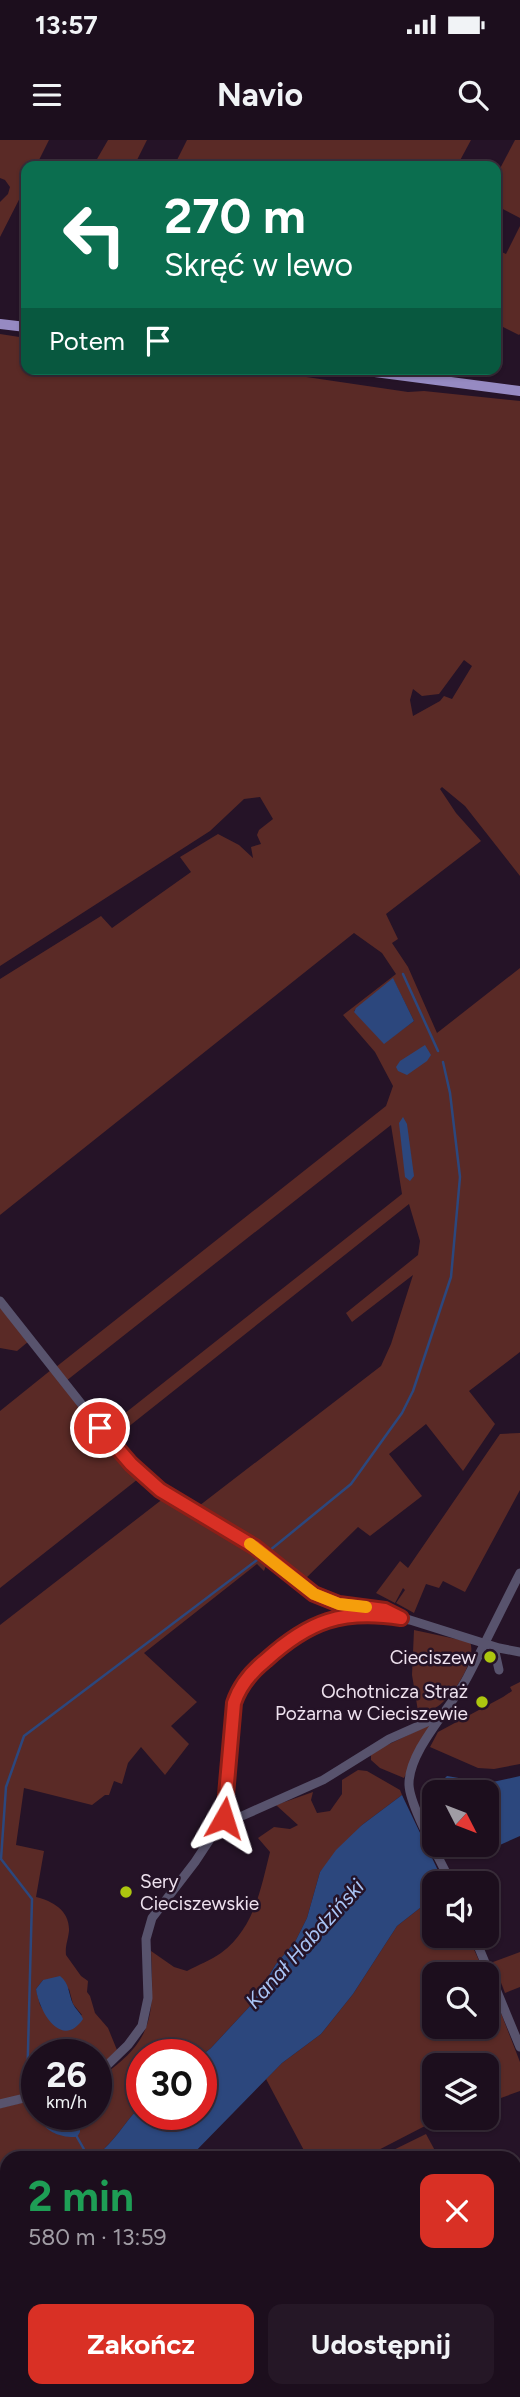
<!DOCTYPE html>
<html lang="pl">
<meta charset="utf-8">
<style>
body{margin:0;font-family:Figtree,sans-serif;background:#251726;color:#f1f3f6;height:100vh;display:flex;flex-direction:column;font-size:26px;white-space:nowrap}
*{box-sizing:border-box;margin:0}
p{font-size:23px;color:#a09ca4}
.icon{flex:none;width:38px;height:38px;fill:none;stroke:currentColor;stroke-width:2;stroke-linecap:round;stroke-linejoin:round}
.map{position:relative;flex:1;overflow:hidden}
.drawer{position:absolute;left:0px;top:2011px;width:522px;height:247px;display:flex;flex-direction:column;background:#1c0e1d;border-radius:21px 21px 0 0;box-shadow:0 2px 5px #0004,0 0 0 2px #3a2e3b}
.drawer>*{flex:none}
.top-card{position:absolute;left:21px;top:21px;width:480px;height:214px;border-radius:14px;box-shadow:0 2px 5px #0004,0 0 0 2px #3a2e3b;background:#0b6e4f;color:#fff;overflow:hidden}
.needle{width:46px;rotate:132deg}
.fabs{position:absolute;left:422px;top:1640px;display:grid;gap:14px}
.fabs a{display:grid;place-items:center;width:77px;height:77px;border-radius:14px;background:#1c0e1d;box-shadow:0 2px 5px #0004,0 0 0 2px #3a2e3b;font-size:35px}
.speed{position:absolute;left:21px;top:1899px;display:flex;gap:14px;font-size:35px;font-weight:700;text-align:center}
.speed>*{display:grid;place-content:center;width:91px;height:91px;border-radius:50%;background:#1c0e1d;box-shadow:0 2px 5px #0004,0 0 0 2px #3a2e3b;line-height:1}
.speed small{font-size:18px;font-weight:400}
.speed .limit{border:10px solid #d22;background:#fff;color:#111}
.pin{position:absolute;display:grid;place-items:center;width:60px;height:60px;color:#fff;margin:-30px;border:4px solid #fff;border-radius:50%;box-shadow:0 2px 7px #0007}
.me{position:absolute;width:77px;margin:-38px;rotate:6deg;stroke-linejoin:round;filter:drop-shadow(0 0 5px #0008)}
.turn{display:flex;align-items:center;gap:24px;height:147px;padding:0 28px;font-size:32px}
.turn .icon{width:91px;height:91px;stroke-width:2.5}
.turn b{display:block;font-size:49px;line-height:60px}
.then{display:flex;align-items:center;height:66px;padding:0 28px;background:#0003;gap:14px;font-size:26px}
.round{display:grid;place-items:center;flex:none;width:74px;height:74px;border-radius:14px;background:#251726}
.head{display:flex;align-items:center;justify-content:space-between;height:119px;padding:0 28px}
h1{font-size:42px;font-weight:700;line-height:52px;color:#1e9e55}
.action{display:flex;gap:14px;margin-top:auto;padding:14px 28px}
.action a{flex:1;height:80px;border-radius:14px;background:#d93025;color:#fff;font-size:28px;font-weight:700;line-height:80px;text-align:center}
.action a+a{background:#251726;color:#f1f3f6}
.status{display:flex;justify-content:space-between;align-items:center;height:49px;padding:0 35px;background:#1c0e1d;direction:ltr}
.status svg{height:19px;fill:currentColor}
header{display:flex;justify-content:space-between;align-items:center;height:91px;padding:0 28px;background:#1c0e1d;font-size:32px;font-weight:700}
.map>svg:first-child{display:block}
.green{fill:#5a2a26;fill-rule:evenodd}
.water{fill:#2c477d}
.lines{fill:none;stroke-linecap:round;stroke-linejoin:round}
.stream{stroke:#2c477d;stroke-width:2.5}
.canal{stroke:#2c477d;stroke-width:8}
.minor{stroke:#58536d;stroke-width:9}
.major{stroke:#968ac2;stroke-width:10}
.route-casing{stroke:#8d1f18;stroke-width:18}
.route{stroke:#d93025;stroke-width:12}
.slow{stroke:#f59e0b;stroke-width:12}
.poi-dot{fill:#adc60f;stroke:#251327;stroke-width:2.5}
.labels{text-anchor:middle;stroke-width:5;stroke-linejoin:round;paint-order:stroke}
.poi-label{font-size:19px;fill:#eee1ee;stroke:#251327;text-anchor:end}
.water-label{font-size:21px;font-style:italic;fill:#a9c4f5;stroke:#251327}
</style>
<div class="status"><b>13:57</b><svg viewBox="0 0 49 12"><path d="M0 12V9h3v3zM5 12V6h3v6zM10 12V3h3v9zM15 12V0h3v12zM26 1h20v11H26zM47 4h2v5h-2z"/></svg></div>
<header><svg class="icon" aria-label="menu" viewBox="0 0 24 24"><path d="M4 6h16M4 12h16M4 18h16"/></svg>Navio<svg class="icon" aria-label="search" viewBox="0 0 24 24"><circle cx="10" cy="10" r="6"/><path d="M15 15l6 6"/></svg></header>
<div class="map">
<svg width="520" height="2257" viewBox="0 0 520 2257">
<rect width="100%" height="100%" fill="#251327"/>
<!-- green -->
<g class="green">
<path d="M0 0H49L36 26H26V46L0 97V62L8 54 10 47 5 40 0 38Z"/>
<path d="M108 0H147L134 26H93Z"/>
<path d="M187 0H471L457 26H174Z"/>
<path d="M515 0H520V78L495 65V38Z"/>
<path d="M520 86V194L519 195 495 183V109L506 114Z"/>
<path d="M0 194 26 198V229H253L408 252 424 251 520 261V736L465 666 442 647 440 649 456 673 481 701 386 774 398 799 392 803 408 827 437 893 520 828V1212L469 1251 495 1284 463 1331 426 1284 389 1314 422 1356 370 1396 358 1387 302 1442 264 1408 228 1386 195 1369 381 1226 391 1204 413 1135 352 1182 346 1173 418 1115 420 1101 409 1064 113 1299 105 1289 402 1054 391 985 66 1241 56 1227 386 966 393 946 375 912 343 875 396 834 382 813 354 793 0 1075V839L101 776 112 788 191 732 180 717 218 694 239 705 253 718 251 707 261 704 257 695 259 690 273 679 260 657 244 659 210 691 0 826ZM464 520 472 526 452 559 444 556 440 561 413 576 410 560 413 549 422 556 439 554ZM393 839 414 881 384 903 354 871Z"/>
<path d="M0 1168 29 1201 17 1211 0 1208Z"/>
<path d="M51 1230 138 1339 0 1448V1271Z"/>
<path d="M520 1293V1350L465 1452 443 1441 439 1448 426 1444 414 1473 396 1463 405 1450 403 1448 395 1463 376 1453 400 1421 408 1428 500 1294Z"/>
<path d="M164 1358 222 1389 268 1420 264 1431 257 1424 144 1513 197 1562 171 1586 189 1604 165 1635 141 1607 128 1623 122 1644 114 1641 109 1655H105L92 1665 24 1648 16 1705 44 1711 36 1757C53 1761 70 1771 69 1791 68 1800 65 1806 66 1815L81 1836 88 1841 87 1852 90 1856 95 1873 108 1888 117 1910 96 1931V1914H37V1947L23 1949 24 1955 0 1961V1485ZM43 1840 69 1849 73 1864 82 1875 51 1882 40 1865 36 1849Z"/>
<path d="M414 1490 470 1502C477 1518 456 1551 443 1562 437 1568 427 1572 419 1577L412 1535Z"/>
<path d="M520 1542V1624L494 1629 478 1628 430 1607 438 1592 503 1557 512 1551 510 1547Z"/>
<path d="M433 1583 404 1638 380 1628 371 1620V1615L379 1609Z"/>
<path d="M358 1630 367 1631 400 1650 402 1655 362 1685 320 1732 307 1778 295 1802 276 1824 251 1865 211 1908 201 1916 142 1914V1965C124 1981 113 2007 91 2018H7V2118L5 2119 0 2112V1968L25 1962 29 1970 40 1976V1980L80 1984 71 1974H96V1940C155 1901 154 1877 151 1811L174 1827 187 1831C198 1825 211 1820 221 1813 254 1789 261 1748 270 1712L258 1698 274 1687 290 1689 298 1685 276 1665 313 1652 311 1660 317 1673 330 1671 342 1654V1640Z"/>
<path d="M434 1757V1796H468L485 1834H434V1886H486L487 1837 520 1922V1951L487 1963 486 1925H434V1978H447L423 1987 363 2018H308L266 1939 282 1923 321 1894 353 1854 397 1786Z"/>
<path d="M520 1812V1847L505 1853 493 1822Z"/>
<path d="M426 1994 439 2018H377Z"/>
<path d="M7 2185V2250L71 2251 74 2257H0V2188Z"/>
<path d="M172 2251 442 2250V2251L427 2257H169Z"/>
</g>
<!-- water -->
<g class="water">
<path d="M393 838 414 881 384 904 354 872 356 868Z"/>
<path d="M425 905 431 915 427 921 407 935 398 931 396 927 400 921Z"/>
<path d="M403 977 407 984 414 1036 410 1041 405 1037 399 983Z"/>
<path d="M447 1636 488 1643 520 1636V1696L475 1716 460 1711 456 1705 486 1704V1652H438L436 1647Z"/>
<path d="M402 1655 444 1743H434V1757L397 1786 353 1854 321 1894 282 1923 189 2018H91C113 2007 124 1981 142 1965V1974H201V1916L211 1908 251 1865 276 1824 295 1802 307 1778 320 1732 336 1710 362 1685Z"/>
<path d="M60 1836C70 1844 68 1853 73 1864 76 1870 81 1873 83 1879 62 1910 39 1872 36 1849L43 1840Z"/>
<path d="M40 1974H71L80 1984V1992L77 1997C62 1998 41 1992 40 1974Z"/>
</g>
<g class="lines">
<!-- stream -->
<g class="stream">
<path d="M403 834 438 911"/>
<path d="M269 1411 351 1344 402 1273 413 1251 451 1137 460 1037 450 953 443 922"/>
<path d="M28 1953 27 1948 32 1759 1 1719 6 1647 24 1596 261 1417"/>
<path d="M30 1960 37 1971"/>
<path d="M77 1997 89 2018"/>
<path d="M0 2161 7 2162"/>
</g>
<!-- canal -->
<path class="canal" d="M423 1698 434 1686"/>
<!-- minor -->
<g class="minor">
<path d="M0 1161 117 1309 160 1350 255 1407 314 1454 339 1464 378 1468 393 1473"/>
<path d="M495 1512 499 1530"/>
<path d="M224 1678 242 1676 323 1640 389 1599 443 1575"/>
<path d="M451 1743C441 1721 410 1667 409 1645 408 1611 451 1568 467 1538 485 1504 502 1468 520 1433"/>
<path d="M474 1796 520 1907"/>
<path d="M96 1936 128 1905 142 1886 148 1858 146 1799 152 1778 195 1722 224 1678 234 1564 241 1546 251 1534 280 1507 311 1486 354 1475H384L410 1480 499 1508 520 1512"/>
<path d="M0 1964 37 1955"/>
<path d="M514 2211 520 2205"/>
<path d="M474 2257 478 2250"/>
</g>
<!-- major -->
<g class="major">
<path d="M0 184 26 187"/>
<path d="M352 229 520 251"/>
</g>
</g>
<g class="lines">
<defs>
<path id="route" d="M100 1288 131 1324 160 1350 255 1407 314 1454 339 1464 385 1470 401 1478C342 1469 309 1481 266 1520 251 1532 240 1545 234 1563L224 1678"/>
</defs>
<!-- route casing -->
<use href="#route" class="route-casing"/>
<!-- route -->
<use href="#route" class="route"/>
<!-- slow -->
<path class="slow" d="M250 1404 314 1454 339 1464 366 1467"/>
</g>
<!-- markers -->
<g class="poi-dot">
<circle cx="490" cy="1517" r="7"/>
<circle cx="482" cy="1562" r="7"/>
<circle cx="126" cy="1752" r="7"/>
</g>
<g class="labels">
<!-- poi labels -->
<g class="poi-label">
<text x="476" y="1524">Cieciszew</text>
<text x="468" y="1558">Ochotnicza Straż<tspan x="468" dy="22">Pożarna w Cieciszewie</tspan></text>
<text x="140" y="1748" text-anchor="start">Sery<tspan x="140" dy="22">Cieciszewskie</tspan></text>
</g>
<!-- water labels -->
<g class="water-label">
<text transform="translate(305 1804) rotate(-48)" y="7">Kanał Habdziński</text>
</g>
</g>
</svg>
<div class="fabs">
<a><svg class="needle" viewBox="-14 -14 28 28"><path d="M0-13l5 13h-10z" fill="#e53935"/><path d="M0 13l5-13h-10z" fill="#a09ca4"/></svg></a>
<a><svg class="icon" aria-label="sound" viewBox="0 0 24 24"><path d="M4 9h4l5-4v14l-5-4H4zM17 9q2 3 0 6"/></svg></a>
<a><svg class="icon" aria-label="search" viewBox="0 0 24 24"><circle cx="10" cy="10" r="6"/><path d="M15 15l6 6"/></svg></a>
<a><svg class="icon" aria-label="layers" viewBox="0 0 24 24"><path d="M12 4l9 5-9 5-9-5zM3 14l9 5 9-5"/></svg></a>
</div>
<div class="speed"><div>26<small>km/h</small></div><div class="limit">30</div></div>
<div class="pin" style="left:100px;top:1288px;background:#d93025"><svg class="icon" aria-label="arrive" viewBox="0 0 24 24"><path d="M6 21V4h12l-3 4 3 4H6"/></svg></div>
<svg class="me" style="left:224px;top:1678px" viewBox="-20 -20 40 40"><path d="M0-17L14 15 0 8-14 15z" fill="#d93025" stroke="#fff" stroke-width="4"/></svg>
<div class="top-card">
<div class="turn"><svg class="icon" aria-label="left" viewBox="0 0 24 24"><path d="M17 20v-9H6M10 6l-5 5 5 5"/></svg><div><b>270 m</b>Skręć w lewo</div></div>
<div class="then">Potem<svg class="icon" aria-label="arrive" viewBox="0 0 24 24"><path d="M6 21V4h12l-3 4 3 4H6"/></svg></div>
</div>
<section class="drawer">
<div class="head"><div><h1>2 min</h1><p>580 m · 13:59</p></div><a class="round" style="background:#d93025;color:#fff"><svg class="icon" aria-label="close" viewBox="0 0 24 24"><path d="M6 6l12 12M18 6L6 18"/></svg></a></div>
<div class="action"><a>Zakończ</a><a>Udostępnij</a></div>
</section>
</div>
